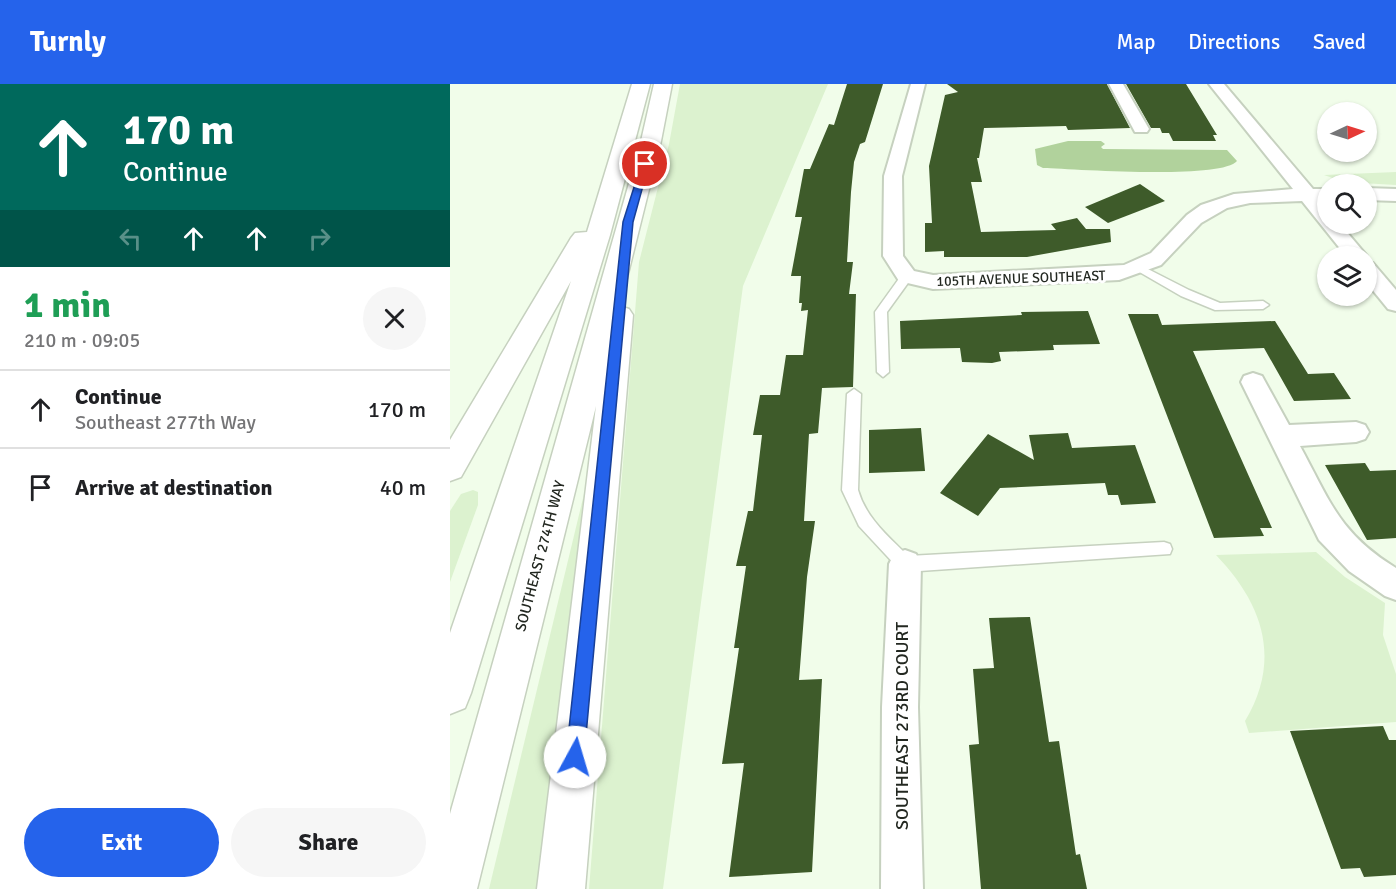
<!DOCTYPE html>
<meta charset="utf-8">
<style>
body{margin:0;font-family:Signika,sans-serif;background:#f6f6f6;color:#202124;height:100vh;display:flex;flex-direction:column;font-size:22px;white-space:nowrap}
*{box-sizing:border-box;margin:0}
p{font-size:20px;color:#757577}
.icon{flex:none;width:33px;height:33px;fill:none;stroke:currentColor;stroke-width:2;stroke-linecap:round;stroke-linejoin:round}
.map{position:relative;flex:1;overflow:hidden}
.side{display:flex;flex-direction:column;background:#fff;width:450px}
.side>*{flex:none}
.hud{background:#00695c;color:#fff;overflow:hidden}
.needle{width:39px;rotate:86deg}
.controls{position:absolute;left:867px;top:18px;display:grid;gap:12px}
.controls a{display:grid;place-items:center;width:60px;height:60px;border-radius:50%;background:#fff;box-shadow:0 2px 4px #0004;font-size:30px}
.pin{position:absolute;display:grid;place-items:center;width:51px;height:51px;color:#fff;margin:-26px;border:3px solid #fff;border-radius:50%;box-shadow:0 2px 6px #0007}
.me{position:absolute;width:66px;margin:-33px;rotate:6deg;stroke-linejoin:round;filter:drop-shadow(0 0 4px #0008)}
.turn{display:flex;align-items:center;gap:21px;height:126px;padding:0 24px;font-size:27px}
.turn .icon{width:78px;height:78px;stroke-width:2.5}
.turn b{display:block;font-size:42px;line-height:51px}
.lanes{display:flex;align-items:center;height:57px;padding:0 24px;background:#0003;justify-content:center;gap:30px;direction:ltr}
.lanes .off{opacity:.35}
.round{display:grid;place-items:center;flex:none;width:63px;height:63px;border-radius:32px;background:#f6f6f6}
.headline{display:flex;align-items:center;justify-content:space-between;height:102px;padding:0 24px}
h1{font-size:36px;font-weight:800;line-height:45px;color:#1e9e55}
.cta{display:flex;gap:12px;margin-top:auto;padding:12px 24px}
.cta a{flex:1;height:69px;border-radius:36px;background:#2563eb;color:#fff;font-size:24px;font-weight:800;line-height:69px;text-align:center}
.cta a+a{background:#f6f6f6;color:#202124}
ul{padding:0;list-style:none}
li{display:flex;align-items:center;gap:18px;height:78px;padding:0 24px;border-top:2px solid #e0e0e0}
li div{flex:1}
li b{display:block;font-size:22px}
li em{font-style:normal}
header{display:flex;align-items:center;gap:36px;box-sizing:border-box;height:84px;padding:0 30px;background:#2563eb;color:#fff}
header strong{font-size:28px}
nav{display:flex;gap:33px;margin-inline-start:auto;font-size:21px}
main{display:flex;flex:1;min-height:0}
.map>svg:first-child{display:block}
.green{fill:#dcf2cf}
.water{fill:#b1d29c}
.building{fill:#3e5b2a}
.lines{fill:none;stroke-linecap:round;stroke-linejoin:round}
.lane-casing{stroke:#c6d1bf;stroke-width:3}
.street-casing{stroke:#c6d1bf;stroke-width:4}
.secondary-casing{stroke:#c6d1bf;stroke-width:3}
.lane{fill:#fff;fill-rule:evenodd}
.street{fill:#fff;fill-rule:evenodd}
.secondary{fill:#fff;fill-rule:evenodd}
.route{fill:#2563eb;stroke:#184099;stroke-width:1.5}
.labels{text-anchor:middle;stroke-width:6;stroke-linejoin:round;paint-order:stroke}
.far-street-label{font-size:14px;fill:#232821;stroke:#fff}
.street-label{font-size:15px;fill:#232821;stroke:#fff}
.near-street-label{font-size:18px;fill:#232821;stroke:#fff}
</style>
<header>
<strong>Turnly</strong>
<nav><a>Map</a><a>Directions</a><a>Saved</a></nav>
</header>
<main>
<section class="side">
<div class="hud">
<div class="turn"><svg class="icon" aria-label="ahead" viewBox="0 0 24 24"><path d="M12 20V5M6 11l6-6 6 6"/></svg><div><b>170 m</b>Continue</div></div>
<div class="lanes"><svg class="icon off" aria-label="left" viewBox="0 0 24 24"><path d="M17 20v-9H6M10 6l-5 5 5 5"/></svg><svg class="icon" aria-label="ahead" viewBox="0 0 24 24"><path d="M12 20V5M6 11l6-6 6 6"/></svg><svg class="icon" aria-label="ahead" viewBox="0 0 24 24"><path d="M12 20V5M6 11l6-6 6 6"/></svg><svg class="icon off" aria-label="right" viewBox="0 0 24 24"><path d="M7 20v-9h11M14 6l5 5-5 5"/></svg></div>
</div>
<div class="headline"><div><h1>1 min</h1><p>210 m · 09:05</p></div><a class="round"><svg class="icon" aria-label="close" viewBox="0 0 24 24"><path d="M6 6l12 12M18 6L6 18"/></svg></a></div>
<ul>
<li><svg class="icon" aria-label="ahead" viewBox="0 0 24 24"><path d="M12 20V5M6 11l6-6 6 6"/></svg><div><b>Continue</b><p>Southeast 277th Way</p></div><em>170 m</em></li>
<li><svg class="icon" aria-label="arrive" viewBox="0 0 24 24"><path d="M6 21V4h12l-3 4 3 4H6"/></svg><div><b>Arrive at destination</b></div><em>40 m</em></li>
</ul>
<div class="cta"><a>Exit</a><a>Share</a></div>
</section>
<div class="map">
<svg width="946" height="805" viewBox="0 0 946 805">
<rect width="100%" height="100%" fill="#f1fdea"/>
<!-- green -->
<g class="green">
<path d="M230 0H378L293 202 213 805H139L189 178 219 60Z"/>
<path d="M946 88V101L894 98 874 91Z"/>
<path d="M23 406 28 408V421L0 498V427L11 410Z"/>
<path d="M134 410 89 805H39Z"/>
<path d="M866 468 895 493 935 519 933 551 946 590V638L799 649 795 637C832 575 813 520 766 471Z"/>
</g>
<!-- water -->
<path class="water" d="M618 57H651L655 60 651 63 653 65 777 66 787 77C771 96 624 85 593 84L587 81 585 65Z"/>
<!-- building -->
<g class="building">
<path d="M397 0H433L415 58 410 60 404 78 401 108 397 178H403L399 210H406L403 303 372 304 368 349 359 350 354 437H365L357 493 349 596 372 595 362 788 279 793 294 679 272 680 289 564H284L296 482H286L298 427H303L312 351H303L310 311H330L336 271H353L358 226 351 227 352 219H349L351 192H341L352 133H345L354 85H360L379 40 384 41Z"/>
<path d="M497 0H657L680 44 618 46 616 42 534 44 529 74H527L532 98H521L531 148 606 146 601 140 627 134 636 145H660L661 158 577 173H494V167L475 168V139H482L479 82 495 11 508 8Z"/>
<path d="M676 0H736L767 51H763L766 57H723L719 49H712L710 44H701Z"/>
<path d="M690 100 715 117 658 139 635 123Z"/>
<path d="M638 227 650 260 603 261 604 266 549 268 551 277 542 279 512 278 510 264 451 265 450 237 572 231 571 228Z"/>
<path d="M678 230H708L712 241 825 237 858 290 884 289 901 315 844 317 814 264 743 267 822 444H810L814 452 764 454Z"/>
<path d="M471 344 475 387 419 389V346Z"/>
<path d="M618 349 622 364 685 361 706 419 671 421 668 411H658L655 399 550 404 528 432 490 409 538 350 584 376 579 351Z"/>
<path d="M915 379 920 387 946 386V454L917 456 875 381Z"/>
<path d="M580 533 599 658 609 657 626 771 630 770 637 805H531L519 661 529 660 523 585 544 584 539 534Z"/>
<path d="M933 642 939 656H946V791L914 793 910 784 891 785 840 647Z"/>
</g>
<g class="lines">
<defs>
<g id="lane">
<path d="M690 181 739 206 770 219 813 217 819 221 813 225 765 226 731 212 686 186 684 184Z"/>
<path d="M457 188 463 192 437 228 439 288 433 293 427 288 425 228 453 189Z"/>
<path d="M404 305 411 310 408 406C416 434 438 452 458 472L714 458 720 460 722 465 720 470 455 488 449 485 409 442 392 406 397 310Z"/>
</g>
<g id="street">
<path d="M461 0H475L452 92 453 172 464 187 483 191 674 181 701 169 737 131 751 121 784 110 843 105 759 0H774L863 105H878V117H872L878 123V140H890L917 172H896L852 117 800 119 777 124 751 139 711 181 669 196 483 205 449 197 433 172 434 92Z"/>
<path d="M659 0H673L699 45 697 48H685Z"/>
<path d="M916 104 946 105V117L916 116Z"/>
<path d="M916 178 923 179 946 206V227L938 225 916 198Z"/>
<path d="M803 289 812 292 839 341 906 338 915 341 919 348 915 355 906 358 850 362C880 417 889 449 946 484V516L935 512 899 487 869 456 791 298 794 292Z"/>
<path d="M455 466 466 470 471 480 468 623 473 805H431L432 623 439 480 444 470Z"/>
</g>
<g id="secondary">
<path d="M182 0H200L160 151 21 609 15 624 0 630V549L121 197 11 393 0 397V356L121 154 125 149 137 148Z"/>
<path d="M204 0H222L211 57 170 222 179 225 183 231 135 805H87L146 322 27 805H0V730L191 57Z"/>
</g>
</defs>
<!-- lane casing -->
<use href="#lane" class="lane-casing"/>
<!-- street casing -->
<use href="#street" class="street-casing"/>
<!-- secondary casing -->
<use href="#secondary" class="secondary-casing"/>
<!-- lane -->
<use href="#lane" class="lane"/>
<!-- street -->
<use href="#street" class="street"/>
<!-- secondary -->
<use href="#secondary" class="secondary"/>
</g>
<!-- route -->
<path class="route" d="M192 78 199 80 183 138 134 673 131 679 125 682 118 679 116 673 173 138Z"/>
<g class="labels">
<!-- far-street labels -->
<g class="far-street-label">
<text transform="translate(571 194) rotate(-2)" y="5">105TH AVENUE SOUTHEAST</text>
</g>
<!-- street labels -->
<g class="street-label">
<text transform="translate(90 472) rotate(-75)" y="5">SOUTHEAST 274TH WAY</text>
</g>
<!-- near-street labels -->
<g class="near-street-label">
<text transform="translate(452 642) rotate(-90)" y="6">SOUTHEAST 273RD COURT</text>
</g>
</g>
</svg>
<div class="controls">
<a><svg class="needle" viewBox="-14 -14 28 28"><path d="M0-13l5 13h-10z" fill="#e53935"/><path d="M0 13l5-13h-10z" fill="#757577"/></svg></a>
<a><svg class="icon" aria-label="search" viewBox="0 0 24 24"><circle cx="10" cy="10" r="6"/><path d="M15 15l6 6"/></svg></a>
<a><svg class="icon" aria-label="layers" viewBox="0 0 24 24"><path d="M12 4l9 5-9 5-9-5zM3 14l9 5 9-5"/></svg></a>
</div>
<div class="pin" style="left:195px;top:80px;background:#d93025"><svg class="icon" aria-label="arrive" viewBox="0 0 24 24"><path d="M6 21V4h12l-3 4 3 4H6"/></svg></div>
<svg class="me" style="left:125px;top:673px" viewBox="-20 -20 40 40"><circle r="19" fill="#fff"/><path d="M0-13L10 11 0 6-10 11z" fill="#2563eb"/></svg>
</div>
</main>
